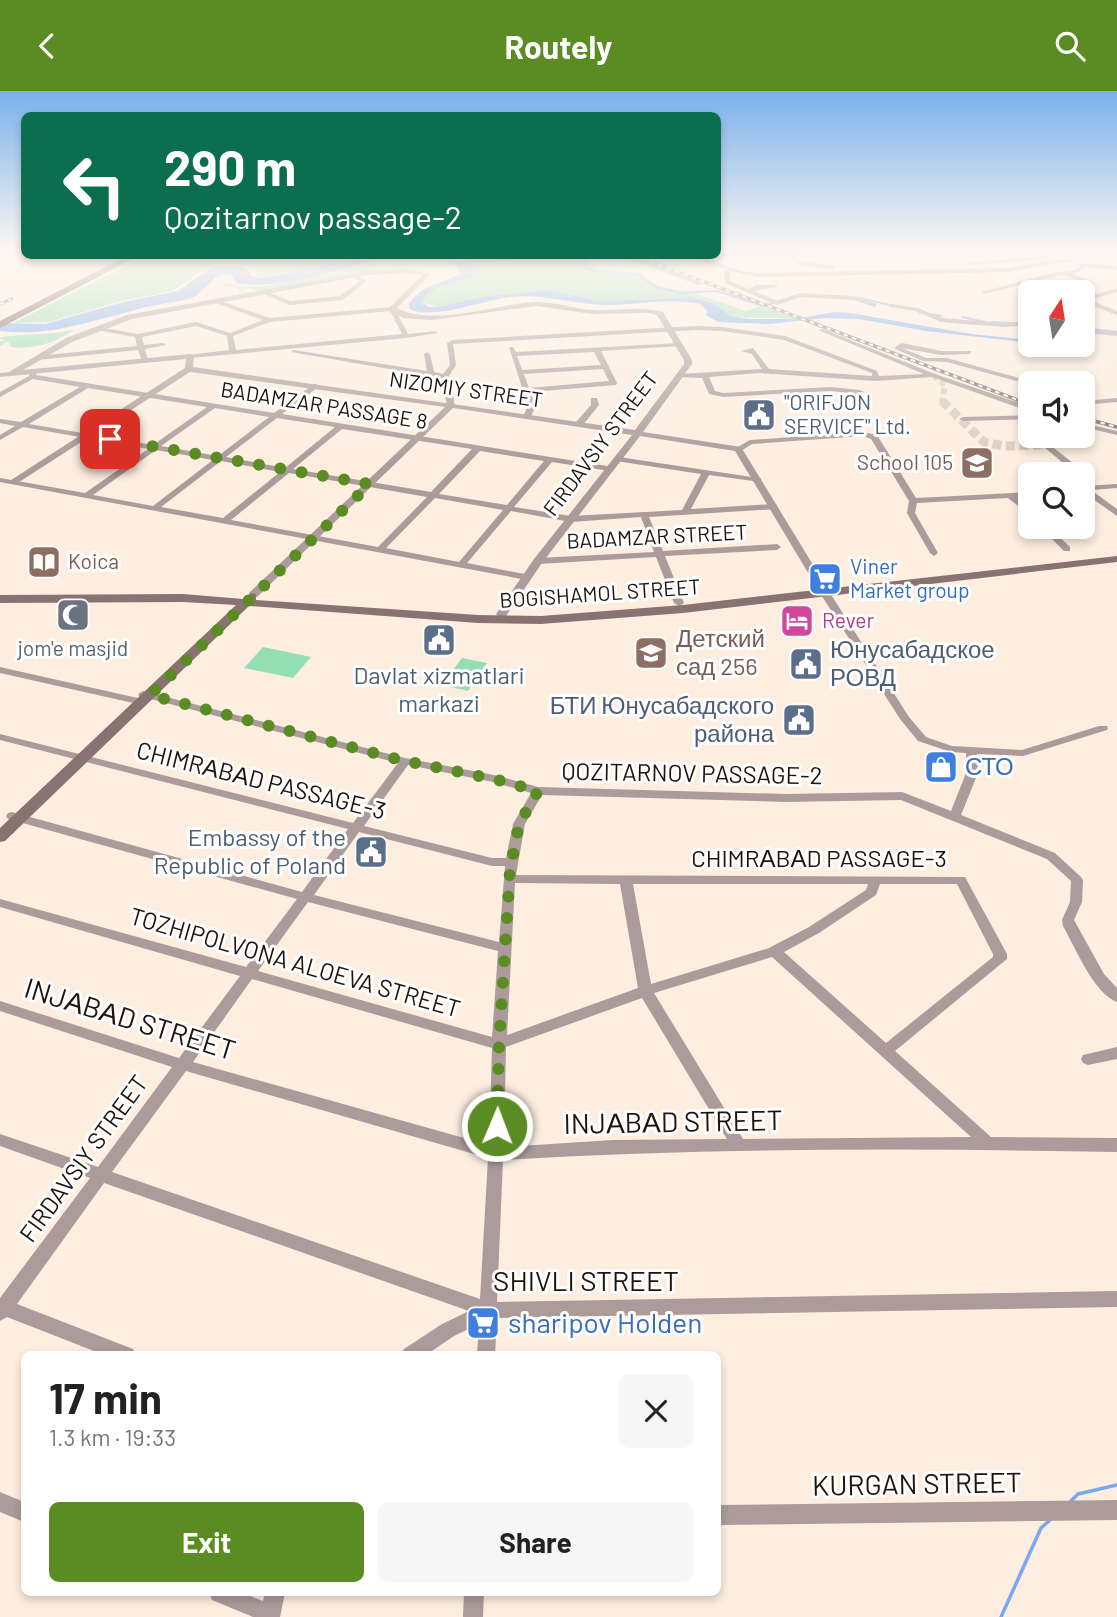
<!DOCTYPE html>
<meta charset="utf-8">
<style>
body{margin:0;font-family:Barlow,sans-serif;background:#f6f6f6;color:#222;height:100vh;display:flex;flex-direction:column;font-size:26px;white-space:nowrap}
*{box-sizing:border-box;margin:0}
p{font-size:23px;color:#767676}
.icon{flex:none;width:38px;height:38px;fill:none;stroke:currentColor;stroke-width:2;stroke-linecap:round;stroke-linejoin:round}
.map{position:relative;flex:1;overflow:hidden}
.sheet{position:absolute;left:21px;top:1260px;width:700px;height:245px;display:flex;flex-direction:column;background:#fff;border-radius:10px;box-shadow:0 4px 10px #0003}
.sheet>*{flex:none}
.guide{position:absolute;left:21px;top:21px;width:700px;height:147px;border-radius:10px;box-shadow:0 4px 10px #0003;background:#0b6e4f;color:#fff;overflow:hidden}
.needle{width:46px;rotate:12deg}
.controls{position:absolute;left:1018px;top:189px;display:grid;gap:14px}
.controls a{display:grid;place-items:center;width:77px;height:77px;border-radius:10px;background:#fff;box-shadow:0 4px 10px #0003;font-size:35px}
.pin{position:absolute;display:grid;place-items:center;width:60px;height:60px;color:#fff;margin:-30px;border-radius:14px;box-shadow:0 4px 10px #0006}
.me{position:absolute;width:77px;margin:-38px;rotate:1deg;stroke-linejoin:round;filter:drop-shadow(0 0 5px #0008)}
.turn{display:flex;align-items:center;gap:24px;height:147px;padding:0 28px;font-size:32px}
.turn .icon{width:91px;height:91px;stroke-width:2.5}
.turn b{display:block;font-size:49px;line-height:60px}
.round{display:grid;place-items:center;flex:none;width:74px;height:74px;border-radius:10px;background:#f6f6f6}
.head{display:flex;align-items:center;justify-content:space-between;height:119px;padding:0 28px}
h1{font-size:42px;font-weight:700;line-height:52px}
.cta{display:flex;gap:14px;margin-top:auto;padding:14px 28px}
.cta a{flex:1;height:80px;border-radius:10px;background:#5a8c23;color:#fff;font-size:28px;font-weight:700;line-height:80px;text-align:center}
.cta a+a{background:#f6f6f6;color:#222}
header{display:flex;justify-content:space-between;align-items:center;height:91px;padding:0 28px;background:#5a8c23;color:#fff;font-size:32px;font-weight:700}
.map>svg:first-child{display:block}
.green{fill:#94deb5}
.water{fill:#78a9ef}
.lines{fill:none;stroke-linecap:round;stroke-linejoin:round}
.stream-far1{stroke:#78a9ef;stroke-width:2}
.stream{stroke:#78a9ef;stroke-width:3.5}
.minor-tunnel-far1{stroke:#dbcdc0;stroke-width:6;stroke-dasharray:6 3.5;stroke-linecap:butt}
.minor-tunnel{stroke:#dbcdc0;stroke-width:9;stroke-dasharray:9 4.5;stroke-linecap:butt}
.minor{fill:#ab9c9b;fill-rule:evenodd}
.tertiary{fill:#ab9c9b;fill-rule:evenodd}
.secondary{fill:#897372;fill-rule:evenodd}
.primary{fill:#705655;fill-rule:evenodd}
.rail-casing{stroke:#7f7369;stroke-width:3.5}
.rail{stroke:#fefefe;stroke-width:2;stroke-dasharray:4.5;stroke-linecap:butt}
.route{stroke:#5a8c23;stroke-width:12;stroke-dasharray:0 21.6}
.labels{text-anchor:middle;stroke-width:6;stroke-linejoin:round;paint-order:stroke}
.far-street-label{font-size:21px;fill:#1d140c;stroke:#fefefe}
.far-service-label{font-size:21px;fill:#4e5e75;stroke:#fefefe;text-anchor:start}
.far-education-label{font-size:21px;fill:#785e54;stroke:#fefefe;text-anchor:end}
.far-shop-label{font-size:21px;fill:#366cbe;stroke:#fefefe;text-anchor:start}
.far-hotel-label{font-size:21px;fill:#b23c85;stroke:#fefefe;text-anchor:start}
.far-worship-label{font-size:21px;fill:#5b616d;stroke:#fefefe}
.education-label{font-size:24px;fill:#785e54;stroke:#fefefe;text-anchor:start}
.service-label{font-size:24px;fill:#4e5e75;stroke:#fefefe;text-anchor:end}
.shop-label{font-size:24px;fill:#366cbe;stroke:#fefefe;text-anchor:start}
.street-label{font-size:24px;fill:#1d140c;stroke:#fefefe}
.near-street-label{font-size:28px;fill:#1d140c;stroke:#fefefe}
.near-shop-label{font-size:28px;fill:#366cbe;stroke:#fefefe;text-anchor:start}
</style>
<header><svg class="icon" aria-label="back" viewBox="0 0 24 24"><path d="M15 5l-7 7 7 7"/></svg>Routely<svg class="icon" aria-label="search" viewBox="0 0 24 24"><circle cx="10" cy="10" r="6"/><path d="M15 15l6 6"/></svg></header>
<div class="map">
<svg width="1117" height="1526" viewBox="0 0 1117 1526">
<rect width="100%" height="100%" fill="#fdeee0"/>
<!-- green -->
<g class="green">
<path d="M146 165H362L263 186 258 185 255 177 245 173H219L207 177 172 200 121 210 49 231 13 232Z"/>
<path d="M549 165H591L590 174 599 179 642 183 660 196 688 200 746 220 761 215 797 228 737 226 725 223 714 213 693 207 599 210 548 199 482 206 437 216 422 211C428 193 455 193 471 187V173L499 172Z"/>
<path d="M364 175 377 179 259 201 249 197 238 200 239 196 226 195 218 191 240 196 265 195Z"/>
<path d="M76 238C55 251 37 259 11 256L8 250 0 255V250H6L0 247 7 245 57 242Z"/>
<path d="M263 556 311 566 293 587 244 577Z"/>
<path d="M462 567 487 572 468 600 442 594Z"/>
</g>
<!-- water -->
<g class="water">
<path d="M503 164 550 166 471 173 474 182 471 187C455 193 429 193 422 211L429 216H437L482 206 548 199 599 210 693 207 715 213 730 225 750 228H794L836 221 850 222 971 243 1031 249V252L926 240 859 228 826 227 769 233 718 231 706 224 707 220 701 213C670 206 636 214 604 214 570 213 537 201 503 207 481 211 426 230 409 217V212L422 199 461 183 453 171C468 166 492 174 503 164Z"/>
<path d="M368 165H385C353 177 269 200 237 192L230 183C211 181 208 201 191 207 174 212 155 213 138 218 92 230 48 246 0 240V232L45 233 124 211 178 200 213 175H241L247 178 251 185 262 187Z"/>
</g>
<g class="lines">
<!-- stream-far1 -->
<g class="stream-far1">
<path d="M589 164 585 169 586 177 593 180 641 183 642 187 656 196 681 202 717 200 763 215 801 203"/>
<path d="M860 207 894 215"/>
<path d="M931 223 941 225"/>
<path d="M962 226 985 231"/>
<path d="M992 231 1013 232"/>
<path d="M1083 237 1117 241"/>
</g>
<!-- stream -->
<g class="stream">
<path d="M1069 1412 1078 1403 1117 1394"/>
<path d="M1001 1526 1041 1437 1051 1428"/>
</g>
<!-- minor-tunnel-far1 -->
<path class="minor-tunnel-far1" d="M933 284 945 294 942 312"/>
<!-- minor-tunnel -->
<path class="minor-tunnel" d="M942 310 984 351 1004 355 1043 354"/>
<!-- minor -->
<g class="minor">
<path d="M855 159H905L902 161 793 164 804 171 835 175 833 178 800 174 786 164 704 167 742 180 757 182 1009 177 1056 168 1081 170 1056 172 1009 181 757 186 730 180V190L749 198 756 194H777V196L754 200 777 210 801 202 854 205 877 213 875 216 853 209 801 206 777 214 725 192 724 178 688 164Z"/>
<path d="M612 164C638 164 680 180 702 193L697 194 649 175Z"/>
<path d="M1046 165 1048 168 967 174 964 172Z"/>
<path d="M1082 172 1117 175V179L1086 176 1074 184 1094 191V193L1063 201H1054L1086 192 1065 184 1057 185 984 203 981 201 1057 181 1073 180 1080 176 1079 174Z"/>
<path d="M350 183H354L367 190 342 209 290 214 259 201 264 200 291 210 340 205 360 190 350 185Z"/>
<path d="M1117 197V201L1090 209 1117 220V224L1083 211V207Z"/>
<path d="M1031 207V211L1024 210 1025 209Z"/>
<path d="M215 208 270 227 392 216 395 218 408 243 435 240 438 242 406 247 190 267 188 266V264L229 259 227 245 196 235 142 246 144 254 163 252 166 254 145 258 148 270 145 272 142 270 138 259 37 269 34 267 37 265 137 255 135 246 96 239 95 238 98 236 138 243 196 231 230 242 263 229 213 211ZM390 220 402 243 236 259 233 245 270 231Z"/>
<path d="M892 213 918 217 942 227 1003 232 1031 230V234L1003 236 941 231 915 220 890 216Z"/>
<path d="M696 235 722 236 785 245 877 280 879 285 924 283 818 239 823 238 935 283 1031 316V321L932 286 876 290 759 282 709 286 715 300 723 302 830 296 860 299 864 301 860 303 830 300 723 306 709 303 702 287 677 286 675 285 679 283 762 278 752 263 741 260 753 257 769 278 872 285V282L784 249 722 240 696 239 453 253 456 274 449 285 455 315 451 317 447 315 442 287 291 261 294 259 427 280 424 263 427 261 430 263 434 281 443 283 450 274 447 252 452 249Z"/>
<path d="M1083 238 1117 241V245L1083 242Z"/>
<path d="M679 252 682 254 681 255 601 260 617 292 616 294 530 301 536 315 530 327 523 325 528 315 509 256H513L516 261ZM594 261 601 274 522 279 517 265ZM603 278 609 290 529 297 524 283Z"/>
<path d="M902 252 941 260H971V262L969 263 941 264 902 257 926 267H947L1037 292 1031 294 947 271 923 270 895 258V256Z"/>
<path d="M33 279 36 281V284L274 322 314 293H317V297L282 323 613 376V380H610L552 371 514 416 571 425 682 419 701 383 616 370V366H619L758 387H761V391L709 384 691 418 774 413 777 414V418L649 426 663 460 777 453 781 456 777 459 665 465 684 512 679 515 674 512 656 466 538 473 533 470 538 467 654 461 641 426 571 431 511 420 467 472 530 484V488L527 489 0 391V387L85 402 148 358 23 336 0 349V344L15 335 0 332V328L21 331 80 296 33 288 0 306V301L29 285 31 280ZM88 297 207 316 153 354 29 333ZM215 317 269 326 218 365 161 355ZM277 327 335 336 285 377 226 366ZM342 338 472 358 431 401 293 378ZM156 359 213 369 153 415 93 404ZM480 360 544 370 507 414 439 403ZM221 370 280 381 223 427 161 416ZM289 382 427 406 378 456 231 429ZM435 407 503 419 459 471 386 457Z"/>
<path d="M591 307H597L599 314 582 335H576V331L591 314Z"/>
<path d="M1117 307V311L1083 314V310Z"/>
<path d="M1031 324V328L963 330 959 328 963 326Z"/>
<path d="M1083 332 1117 340V344L1083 336Z"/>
<path d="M863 341 877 344 916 407 1031 401V406H1017L1031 418V425L1008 407 917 412 915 422 938 462 934 465 930 462 907 422 909 410 871 348 863 345 752 353 741 360 734 358 750 349Z"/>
<path d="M1031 345H1039L1084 381V385L1076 383Z"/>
<path d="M1117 393V397L1091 399 1117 418V425L1083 401V395Z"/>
<path d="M1040 436H1049L1070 456V460H1064Z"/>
<path d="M825 499 830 502 909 626 926 646 952 655 1022 659 1099 635H1107L1108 637 1107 639 1023 665 977 663 978 682 961 724 1055 762 1081 786 1083 789 1082 811 1074 829 1104 883 1117 897V911C1094 903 1075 856 1063 835L1062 829 1070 811 1071 790 1047 768 901 709 786 711 542 704 525 733 516 784 965 786 1007 863V868L895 960 991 1046 1117 1047V1061C913 1057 707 1057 503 1069L497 1211 1117 1200V1216L497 1227 495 1264H477L479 1233 454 1245 426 1264H401L404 1258 442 1233 469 1220 104 1092 17 1213 133 1258 136 1264H104L7 1226 0 1230V1207L90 1087 0 1055V1043L98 1076 172 976 0 920V910L179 967 240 885 0 816V808L246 876 297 808 8 728 6 725 8 722 12 721 302 801 348 738 0 649V643L353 732 398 672 139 605 138 603 143 600 405 667 494 684 538 696 786 703 902 701 951 720 966 682V662L951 661 918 650 900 628 820 502ZM408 674 493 691 531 702 513 733 506 767H492L364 735ZM359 741 492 775H505L499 851 314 804ZM515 792 620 793 638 897 507 944ZM633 793H868L866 799 809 836 769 857 651 893ZM880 793H957L993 863V866L886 952 784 861 819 842 876 804ZM308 811 498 860 492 946 258 880ZM772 866 971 1046 743 1048 654 902ZM252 888 492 957 489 1054 193 971ZM642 907 727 1048 613 1049 504 1056 506 956ZM186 980 488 1067 480 1208 112 1081Z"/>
<path d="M0 576 142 608 147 611 142 614 0 582Z"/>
<path d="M1117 956V968L1088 974 1083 972 1081 968 1083 964Z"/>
<path d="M0 1401 24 1411V1431L0 1421Z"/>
<path d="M1117 1409V1429L718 1434V1414Z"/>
<path d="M209 1502H243L263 1510 265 1502H285L280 1526H253L212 1509Z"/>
<path d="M464 1502H484L483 1526H463Z"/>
</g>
<!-- tertiary -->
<path class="tertiary" d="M406 178 430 183 397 217C433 236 494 214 534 211 554 210 574 218 593 219 617 220 640 215 663 221L692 269V273L643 341 741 356 826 495 825 497H817L816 495 735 360 640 345 542 472 506 525H498L496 523 534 468 632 344 453 317 257 506H249V502L445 316 190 281 16 393 8 391 185 277 186 268 0 286V282L9 281 66 247 127 224 368 180ZM406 182 422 184 388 218 403 227 431 229 537 215 592 223 649 222 657 224 684 269V273L635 339 193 276 194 265 190 263 23 279 72 251 132 228 368 184Z"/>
<!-- secondary -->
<path class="secondary" d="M1117 465V471L683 522 541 533 478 532 249 515 5 750 0 751V737L236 514 183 511 0 512V504L183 503 243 508 252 502 256 503V509L478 524 541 525 683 514Z"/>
<!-- primary -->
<path class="primary" d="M129 164H140L0 237V230Z"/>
<defs>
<g id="rail">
<path d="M633 164 1031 314"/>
<path d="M0 213 11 208"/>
<path d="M1083 327 1117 336"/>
</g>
</defs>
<!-- rail casing -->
<use href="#rail" class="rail-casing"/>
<!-- rail -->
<use href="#rail" class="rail"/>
</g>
<!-- sky -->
<linearGradient id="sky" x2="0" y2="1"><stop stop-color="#7bb0eb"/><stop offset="0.43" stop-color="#fef7f1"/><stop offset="1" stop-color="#fef7f1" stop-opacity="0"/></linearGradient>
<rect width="1117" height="372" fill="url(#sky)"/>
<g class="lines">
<!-- route -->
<path class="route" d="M110 348 370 393 150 604 405 670 494 688 538 700 519 733 510 779 499 953 497 1035"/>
</g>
<!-- icons -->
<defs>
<symbol id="civic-square" viewBox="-11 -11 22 22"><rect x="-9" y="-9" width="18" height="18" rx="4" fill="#5c6f8a" stroke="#fefefe"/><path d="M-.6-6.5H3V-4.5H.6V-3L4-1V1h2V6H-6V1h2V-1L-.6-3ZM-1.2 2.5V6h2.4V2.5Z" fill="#fff"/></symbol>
<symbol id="school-square" viewBox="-11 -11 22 22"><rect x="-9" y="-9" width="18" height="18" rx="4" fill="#8d6e63" stroke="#fefefe"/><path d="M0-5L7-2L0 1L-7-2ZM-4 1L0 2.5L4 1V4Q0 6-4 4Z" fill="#fff"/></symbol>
<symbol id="library-square" viewBox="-11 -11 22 22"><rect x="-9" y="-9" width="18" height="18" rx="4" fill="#8d6e63" stroke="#fefefe"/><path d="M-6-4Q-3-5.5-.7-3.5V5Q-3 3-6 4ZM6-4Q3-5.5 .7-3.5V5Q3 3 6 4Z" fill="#fff"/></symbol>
<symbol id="supermarket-square" viewBox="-11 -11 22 22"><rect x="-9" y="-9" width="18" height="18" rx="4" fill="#3f7fe0" stroke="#fefefe"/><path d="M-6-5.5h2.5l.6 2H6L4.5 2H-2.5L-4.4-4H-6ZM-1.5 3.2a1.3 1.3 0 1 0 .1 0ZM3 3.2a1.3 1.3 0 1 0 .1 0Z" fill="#fff"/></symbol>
<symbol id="mosque-square" viewBox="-11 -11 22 22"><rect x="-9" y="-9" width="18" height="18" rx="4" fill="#6b7280" stroke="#fefefe"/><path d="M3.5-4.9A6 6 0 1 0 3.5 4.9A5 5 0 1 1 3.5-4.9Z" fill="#fff"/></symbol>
<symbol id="hotel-square" viewBox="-11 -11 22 22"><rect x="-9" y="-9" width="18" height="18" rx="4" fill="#d1479c" stroke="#fefefe"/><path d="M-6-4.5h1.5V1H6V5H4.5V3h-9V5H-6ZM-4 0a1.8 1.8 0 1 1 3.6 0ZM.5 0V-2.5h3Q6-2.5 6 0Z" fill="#fff"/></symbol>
<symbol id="shop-square" viewBox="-11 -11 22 22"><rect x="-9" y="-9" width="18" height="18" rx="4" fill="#3f7fe0" stroke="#fefefe"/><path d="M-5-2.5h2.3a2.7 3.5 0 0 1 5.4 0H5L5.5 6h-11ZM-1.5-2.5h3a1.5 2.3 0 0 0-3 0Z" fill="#fff"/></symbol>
</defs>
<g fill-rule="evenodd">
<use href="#civic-square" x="740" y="305" width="38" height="38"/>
<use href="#school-square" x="958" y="353" width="38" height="38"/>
<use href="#library-square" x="25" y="452" width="38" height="38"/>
<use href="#supermarket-square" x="806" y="469" width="38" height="38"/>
<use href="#mosque-square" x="54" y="505" width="38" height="38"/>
<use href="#hotel-square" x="778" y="511" width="38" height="38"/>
<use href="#civic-square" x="420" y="530" width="38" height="38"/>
<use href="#school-square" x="632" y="543" width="38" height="38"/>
<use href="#civic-square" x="787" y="554" width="38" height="38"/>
<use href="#civic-square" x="780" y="610" width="38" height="38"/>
<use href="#shop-square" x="922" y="657" width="38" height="38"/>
<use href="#civic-square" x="352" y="742" width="38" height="38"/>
<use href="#supermarket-square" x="464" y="1213" width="38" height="38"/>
</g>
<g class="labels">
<!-- far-street labels -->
<g class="far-street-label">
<text transform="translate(466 299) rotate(8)" y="7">NIZOMIY STREET</text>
<text transform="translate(324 315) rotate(9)" y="7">BADAMZAR PASSAGE 8</text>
<text transform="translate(601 353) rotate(-53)" y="7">FIRDAVSIY STREET</text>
<text transform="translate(657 446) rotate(-3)" y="7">BADAMZAR STREET</text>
<text transform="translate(600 503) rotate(-4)" y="7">BOGISHAMOL STREET</text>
</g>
<!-- far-service labels -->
<g class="far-service-label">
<text x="784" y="319">"ORIFJON<tspan x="784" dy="24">SERVICE" Ltd.</tspan></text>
</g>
<!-- far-education labels -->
<g class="far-education-label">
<text x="953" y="379">School 105</text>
<text x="68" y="478" text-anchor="start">Koica</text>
</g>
<!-- far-shop labels -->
<g class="far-shop-label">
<text x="850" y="483">Viner<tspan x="850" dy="24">Market group</tspan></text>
</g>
<!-- far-hotel labels -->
<g class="far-hotel-label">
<text x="822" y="537">Rever</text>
</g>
<!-- far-worship labels -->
<g class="far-worship-label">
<text x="73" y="565">jom'e masjid</text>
</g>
<!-- education labels -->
<g class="education-label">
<text x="676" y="556">Детский<tspan x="676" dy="28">сад 256</tspan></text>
</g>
<!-- service labels -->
<g class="service-label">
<text x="830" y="567" text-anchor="start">Юнусабадское<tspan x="830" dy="28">РОВД</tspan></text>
<text x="439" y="593" text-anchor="middle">Davlat xizmatlari<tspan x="439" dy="28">markazi</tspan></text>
<text x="774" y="623">БТИ Юнусабадского<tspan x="774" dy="28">района</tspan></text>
<text x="346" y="755">Embassy of the<tspan x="346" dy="28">Republic of Poland</tspan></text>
</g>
<!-- shop labels -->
<g class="shop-label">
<text x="965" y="684">СТО</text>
</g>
<!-- street labels -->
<g class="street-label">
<text transform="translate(692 683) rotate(1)" y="8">QOZITARNOV PASSAGE-2</text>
<text transform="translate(261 690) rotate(14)" y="8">CHIMRАBАD PASSAGE-3</text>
<text x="819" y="776">CHIMRАBАD PASSAGE-3</text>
<text transform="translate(295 872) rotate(16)" y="8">TOZHIPOLVONA ALOEVA STREET</text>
<text transform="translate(84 1068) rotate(-54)" y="8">FIRDAVSIY STREET</text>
</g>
<!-- near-street labels -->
<g class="near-street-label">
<text transform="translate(130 928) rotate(17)" y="10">INJАBАD STREET</text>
<text transform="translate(673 1031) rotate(-1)" y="10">INJАBАD STREET</text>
<text x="586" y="1200">SHIVLI STREET</text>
<text transform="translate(917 1393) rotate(-1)" y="10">KURGAN STREET</text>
</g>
<!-- near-shop labels -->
<g class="near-shop-label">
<text x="508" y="1242">sharipov Holden</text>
</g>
</g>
</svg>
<div class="controls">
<a><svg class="needle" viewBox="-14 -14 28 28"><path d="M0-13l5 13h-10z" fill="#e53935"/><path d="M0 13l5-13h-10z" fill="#767676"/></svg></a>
<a><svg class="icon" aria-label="sound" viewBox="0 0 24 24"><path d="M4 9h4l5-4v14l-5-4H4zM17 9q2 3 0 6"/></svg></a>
<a><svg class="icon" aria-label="search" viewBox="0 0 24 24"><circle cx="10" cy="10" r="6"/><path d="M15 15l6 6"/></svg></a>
</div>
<div class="pin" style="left:110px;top:348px;background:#d93025"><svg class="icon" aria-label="arrive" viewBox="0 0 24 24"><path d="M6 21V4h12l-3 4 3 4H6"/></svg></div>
<svg class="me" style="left:497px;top:1035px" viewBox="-20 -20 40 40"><circle r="17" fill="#5a8c23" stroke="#fff" stroke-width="3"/><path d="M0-11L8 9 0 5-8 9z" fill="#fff"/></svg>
<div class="guide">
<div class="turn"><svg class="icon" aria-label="left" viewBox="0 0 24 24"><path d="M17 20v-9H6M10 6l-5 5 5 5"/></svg><div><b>290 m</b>Qozitarnov passage-2</div></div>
</div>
<section class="sheet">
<div class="head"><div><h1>17 min</h1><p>1.3 km · 19:33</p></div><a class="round"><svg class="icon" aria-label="close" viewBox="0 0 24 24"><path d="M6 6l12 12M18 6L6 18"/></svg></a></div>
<div class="cta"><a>Exit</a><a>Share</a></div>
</section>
</div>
